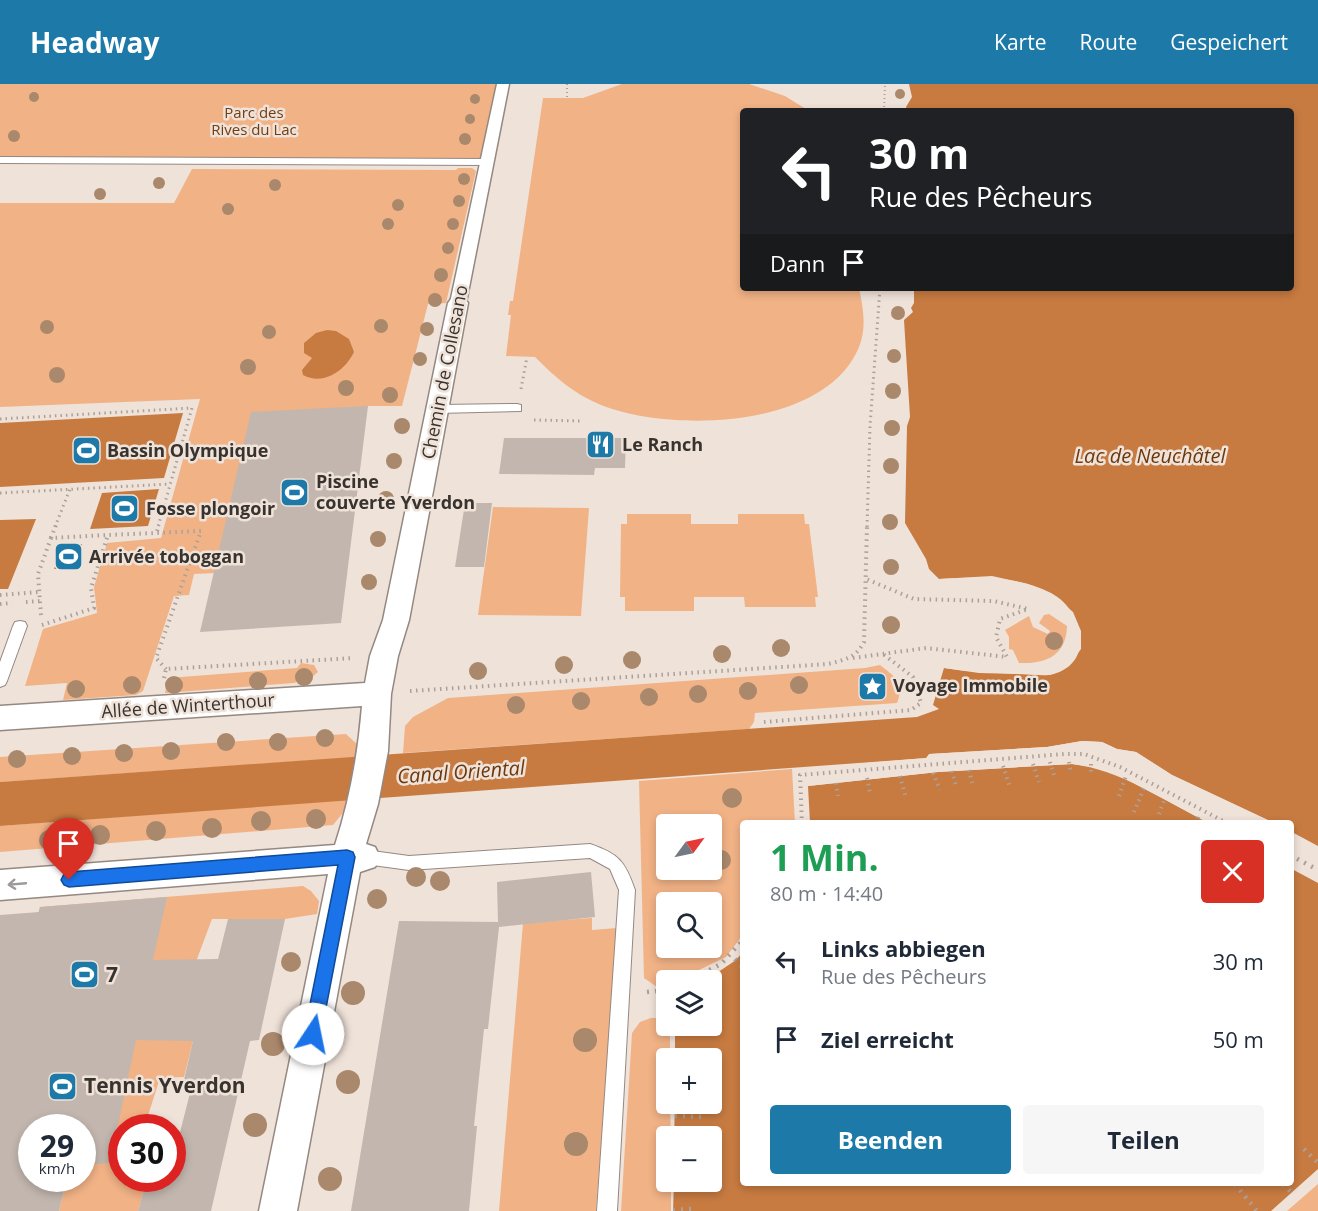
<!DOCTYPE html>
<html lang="de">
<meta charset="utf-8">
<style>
body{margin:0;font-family:"Open Sans",sans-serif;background:#f6f6f7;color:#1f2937;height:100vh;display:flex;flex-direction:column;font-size:22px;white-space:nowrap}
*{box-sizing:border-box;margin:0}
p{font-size:20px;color:#747a83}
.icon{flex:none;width:33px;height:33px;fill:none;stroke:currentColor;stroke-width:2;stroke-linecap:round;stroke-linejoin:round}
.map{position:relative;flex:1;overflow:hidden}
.side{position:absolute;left:740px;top:736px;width:554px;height:366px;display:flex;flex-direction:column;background:#fff;border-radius:6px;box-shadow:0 3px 9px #0003}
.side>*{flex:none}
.top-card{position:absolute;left:740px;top:24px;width:554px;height:183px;border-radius:6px;box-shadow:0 3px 9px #0003;background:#202124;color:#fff;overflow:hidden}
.needle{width:39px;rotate:57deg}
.tools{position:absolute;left:656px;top:730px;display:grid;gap:12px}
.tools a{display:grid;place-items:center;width:66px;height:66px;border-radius:6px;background:#fff;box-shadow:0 3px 9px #0003;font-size:30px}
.speed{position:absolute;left:18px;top:1030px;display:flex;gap:12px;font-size:30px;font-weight:700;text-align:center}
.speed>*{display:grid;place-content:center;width:78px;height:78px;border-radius:50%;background:#fff;box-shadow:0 3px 9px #0003;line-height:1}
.speed small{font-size:15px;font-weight:400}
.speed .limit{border:9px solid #d22;background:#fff;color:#111}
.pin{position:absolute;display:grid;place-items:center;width:51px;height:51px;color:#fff;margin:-62px -26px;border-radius:50% 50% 50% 0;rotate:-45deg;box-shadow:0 0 6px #0007}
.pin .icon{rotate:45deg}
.me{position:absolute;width:66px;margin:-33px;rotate:11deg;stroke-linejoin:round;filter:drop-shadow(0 0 4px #0008)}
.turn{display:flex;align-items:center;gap:21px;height:126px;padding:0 30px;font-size:27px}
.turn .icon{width:78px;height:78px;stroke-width:2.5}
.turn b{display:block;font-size:42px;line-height:51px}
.then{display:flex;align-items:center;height:57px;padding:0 30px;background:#0003;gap:12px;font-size:22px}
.round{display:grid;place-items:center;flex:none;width:63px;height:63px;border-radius:6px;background:#f6f6f7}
.summary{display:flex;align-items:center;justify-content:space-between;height:102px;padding:0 30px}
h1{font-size:36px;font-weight:700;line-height:45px;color:#1e9e55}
.primary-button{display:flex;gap:12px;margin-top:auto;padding:12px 30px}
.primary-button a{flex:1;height:69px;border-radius:6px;background:#1d7aa8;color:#fff;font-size:24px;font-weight:700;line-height:69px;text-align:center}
.primary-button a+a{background:#f6f6f7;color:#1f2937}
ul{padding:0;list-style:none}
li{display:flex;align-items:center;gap:18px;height:78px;padding:0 30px}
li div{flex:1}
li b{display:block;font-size:22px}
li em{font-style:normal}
header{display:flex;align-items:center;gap:36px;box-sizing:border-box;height:84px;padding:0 30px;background:#1d7aa8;color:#fff}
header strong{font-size:28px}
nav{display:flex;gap:33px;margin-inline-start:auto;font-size:21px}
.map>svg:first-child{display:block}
.green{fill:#f1b286;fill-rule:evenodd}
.water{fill:#c77b41}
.pier{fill:#efe2d9}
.building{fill:#c2b6ae}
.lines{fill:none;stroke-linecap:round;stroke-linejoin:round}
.service-casing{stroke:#948881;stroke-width:2}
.pedestrian-casing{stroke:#948881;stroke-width:3}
.minor-casing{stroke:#948881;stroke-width:3}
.path-far3{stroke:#aba19a;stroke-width:2;stroke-dasharray:1 3;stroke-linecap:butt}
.path-far2{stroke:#aba19a;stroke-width:3;stroke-dasharray:1.5 4;stroke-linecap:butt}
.path-far1{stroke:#aba19a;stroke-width:4;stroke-dasharray:1.5 4.5;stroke-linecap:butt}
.path{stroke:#aba19a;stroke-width:4.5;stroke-dasharray:2 6;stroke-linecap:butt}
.service{fill:#fff;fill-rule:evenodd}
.pedestrian{fill:#fff;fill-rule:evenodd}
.minor{fill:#fff;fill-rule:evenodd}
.tree{fill:#aa886c}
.oneway{stroke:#9c9997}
.route{fill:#1a73e8;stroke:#114b97;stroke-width:1.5}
.labels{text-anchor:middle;stroke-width:5;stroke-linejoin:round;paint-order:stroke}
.far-park-label{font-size:15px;fill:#713e13;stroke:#efe2d9}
.street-label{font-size:18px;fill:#38332f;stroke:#efe2d9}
.poi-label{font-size:18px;font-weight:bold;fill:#38332f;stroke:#efe2d9;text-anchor:start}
.water-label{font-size:20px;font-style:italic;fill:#6c390e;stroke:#efe2d9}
.near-poi-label{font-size:21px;font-weight:bold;fill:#38332f;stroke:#efe2d9;text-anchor:start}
</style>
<header>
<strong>Headway</strong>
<nav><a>Karte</a><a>Route</a><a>Gespeichert</a></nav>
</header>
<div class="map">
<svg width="1318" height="1127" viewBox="0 0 1318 1127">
<rect width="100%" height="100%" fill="#efe2d9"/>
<!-- green -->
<g class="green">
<path d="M0 0H503L487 78 0 76Z"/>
<path d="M622 0H749L785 12 809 27H742V204H859C863 224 867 243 859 263 826 345 671 349 601 321 574 310 555 293 535 273L506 272 511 231H508L510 217H513L543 14H583Z"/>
<path d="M458 84H472L476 87 446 219 428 220 402 322H368L215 489 194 490 189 511 174 512 143 607 136 611 63 616 67 599 25 602 43 545 97 529 94 503 107 459 161 454 200 315 0 323V119H174L192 85 456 86Z"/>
<path d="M493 423 589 424 581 532 478 531Z"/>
<path d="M627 430H691V440H738V430H804L805 440H809L818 513H815L816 523H745L744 513H694V527H625V513H620L621 440H627Z"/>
<path d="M1049 530 1067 542C1066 572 1046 580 1019 579L1013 566 1009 565V553L1005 546 1029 532 1033 543 1048 550 1050 547 1039 539 1044 531Z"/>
<path d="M301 579 314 581 318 588 312 593 294 599 165 609 168 594 297 584Z"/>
<path d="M880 581C895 593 905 598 897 619L755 629 754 638 749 645 403 669 405 642 413 633 448 614 865 584Z"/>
<path d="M346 650 361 664 360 673 0 698V673Z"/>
<path d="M792 685 795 739 742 740V852L726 873 676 897H666V902L660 905 644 894 639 697ZM666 741H711V786H666ZM666 819H711V864H666Z"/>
<path d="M351 715 350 720 333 741 0 768V742Z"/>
<path d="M303 802 311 807 319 817 317 830 285 835H212L197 875 187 914 193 957 184 993 160 994 144 1044H122V1095H147L138 1127H59L67 1095H82V1044L0 959 40 823Z"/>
<path d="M592 834V846L617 844 596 1127H499L523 839Z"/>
<path d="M651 934H666V942H670V975H666V1020H670L671 1053H666V1098H671V1127H621L632 949 640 938Z"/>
<path d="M1318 1100V1127H1287Z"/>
</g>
<!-- water -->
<g class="water">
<path d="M909 0H1318V762L1290 747V740L1274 739 1172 691 1136 668 1117 665 1102 658 1082 657 1047 663 930 670 927 674 0 742V698L917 633 939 625 933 621 944 584C970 588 995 589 1022 590 1030 590 1041 592 1049 591 1096 582 1085 527 1051 509 1015 491 978 493 939 495L929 485 926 475 905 439 907 342 910 333 904 236 913 228 911 224 914 219V204H1290V27H907L906 23 912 13Z"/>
<path d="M327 246 336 247 349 255 354 268C345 287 323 302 303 291L302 286 312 274 304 269V259L316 249Z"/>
<path d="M183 329 164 394 0 403V339Z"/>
<path d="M159 405 148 442 90 445 102 409Z"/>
<path d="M36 435 8 505H0V436Z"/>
<path d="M82 460 73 484 54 485 63 461Z"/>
<path d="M1072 680C1121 686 1164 716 1208 739H810L808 702 938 688Z"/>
<path d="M1290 784 1318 799V1085L1271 1127H673L674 1098H711V1053H674L675 1020H711V975H675V942H711V897H705L736 876 742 869V1100H1290Z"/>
</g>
<!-- pier -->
<g class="pier">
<path d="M992 492 1028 500 1052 510 1073 528 1081 547V565L1070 580 1050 591 979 589 944 584 945 581 980 586 1049 588 1068 578 1078 564V548L1071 530 1051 513 1027 503 992 495 938 497 939 495Z"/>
<path d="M1082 657 1102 658 1117 665 1136 668 1172 691 1274 739 1267 740 1171 693 1135 670 1117 668 1101 661 1082 660 1047 666 931 673 927 677 805 687V684L926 674 929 670 1047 663Z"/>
<path d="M1072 677 1094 680 1117 687 1211 740 1116 690 1093 683 1072 680 938 688 808 702 807 699 938 685Z"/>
</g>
<!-- building -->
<g class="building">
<path d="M368 322 341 539 200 548 251 328Z"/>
<path d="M504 354H626L625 384H595L594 391 499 390Z"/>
<path d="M465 419H492L484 483H455Z"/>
<path d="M591 788 595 833 499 843 488 945H484L474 1042H477L469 1127H351L399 837 498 838 497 798Z"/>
<path d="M167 813 153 876 218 875 228 835H285L259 956 250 957 211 1127H138L147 1095H172V1080L192 1001 183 1000 193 957 136 956 110 1079 82 1081V1044H32V1095H67L59 1127H0V831L39 828 40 823Z"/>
</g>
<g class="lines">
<defs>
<g id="service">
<path d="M0 73 487 75 491 78 487 81 0 79Z"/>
<path d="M517 320 521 321V327L438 329 432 325 438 321Z"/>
<path d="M20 537 25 538 27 542 7 597 5 601 0 603V578L13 542 15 538Z"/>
<path d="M590 760C619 770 625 777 635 806L617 1127H597L619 806 610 785 590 774 409 786 365 780 359 778 357 773 359 768 365 766 409 772Z"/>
</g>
<path id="pedestrian" d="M497 0H509L466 219 458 224 450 219Z"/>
<path id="minor" d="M458 213 465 215 468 219 409 536 398 572 391 610 388 667 378 720 366 760 375 763 380 773 375 783 360 788 297 1127H259L328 790 0 816V786L335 761C350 715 358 670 362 622L0 646V622L365 599 370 572 383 536 448 219 451 215Z"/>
</defs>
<!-- service casing -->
<use href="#service" class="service-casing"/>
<!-- pedestrian casing -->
<use href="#pedestrian" class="pedestrian-casing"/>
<!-- minor casing -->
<use href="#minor" class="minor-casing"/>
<!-- path-far3 -->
<g class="path-far3">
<path d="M567 0V14"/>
<path d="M884 27 885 0"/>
</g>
<!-- path-far2 -->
<g class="path-far2">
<path d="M521 305 527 273"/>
<path d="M0 335 192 324 158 443"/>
<path d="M534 336 583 337"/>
<path d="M0 409 170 400"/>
<path d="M55 443 70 405"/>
<path d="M867 443 870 342 880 204"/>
</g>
<!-- path-far1 -->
<g class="path-far1">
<path d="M157 447 159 441"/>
<path d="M51 454 56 441"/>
<path d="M0 511 39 508"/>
<path d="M26 518 40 517"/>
<path d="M0 520 12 519"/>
<path d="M41 531 38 490 51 454 108 451"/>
<path d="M42 541 94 524 91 504 108 451 201 447 156 574 166 585"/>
<path d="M853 574 926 564 1007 573 996 553 1000 535 1028 525 994 517 914 515 866 495"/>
<path d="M164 594 166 585 354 574"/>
<path d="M410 607 828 580C844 576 856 574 864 558L867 441"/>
<path d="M764 638 911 626 921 619 913 593 883 570"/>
<path d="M1050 678 1055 694"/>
<path d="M1069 678 1071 689"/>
<path d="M1033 680 1039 698"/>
<path d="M1091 680V691"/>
<path d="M1003 682 1010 703"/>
<path d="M969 686 973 702"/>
<path d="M952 687 956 702"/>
<path d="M933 689 940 706"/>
<path d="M900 692 906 714"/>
<path d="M867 694 870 709"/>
<path d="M836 699 838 712"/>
<path d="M1119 712 1126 692"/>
<path d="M1134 728 1145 702"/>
<path d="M1159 730 1165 714"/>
<path d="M802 740 800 691 1064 670H1084L1120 683 1229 740"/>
<path d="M1196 740 1199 731"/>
</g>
<!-- path -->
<g class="path">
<path d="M1290 771 1318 786"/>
<path d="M735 875 742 883"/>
<path d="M688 897 721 880 742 857"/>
<path d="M647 908 666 906"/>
<path d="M675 1032 704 1033"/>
<path d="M1304 1065 1318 1079"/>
<path d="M1235 1100 1257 1127"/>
<path d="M1283 1100 1291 1108"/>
<path d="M673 1105H691"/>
<path d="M673 1126 691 1125"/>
</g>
<!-- service -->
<use href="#service" class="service"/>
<!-- pedestrian -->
<use href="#pedestrian" class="pedestrian"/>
<!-- minor -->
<use href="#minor" class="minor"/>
</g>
<!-- trees -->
<g class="tree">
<circle cx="900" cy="10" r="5"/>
<circle cx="34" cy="13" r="5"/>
<circle cx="475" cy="15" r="5"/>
<circle cx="470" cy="35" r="5"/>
<circle cx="14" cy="52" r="6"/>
<circle cx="465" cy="55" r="6"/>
<circle cx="464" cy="95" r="6"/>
<circle cx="159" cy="99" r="6"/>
<circle cx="275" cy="101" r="6"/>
<circle cx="100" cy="110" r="6"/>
<circle cx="459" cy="117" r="6"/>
<circle cx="398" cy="121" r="6"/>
<circle cx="228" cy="125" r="6"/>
<circle cx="388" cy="140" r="6"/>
<circle cx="453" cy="140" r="6"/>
<circle cx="448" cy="164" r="6"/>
<circle cx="441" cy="191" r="7"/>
<circle cx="435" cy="216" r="7"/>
<circle cx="898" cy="229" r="7"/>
<circle cx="381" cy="242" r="7"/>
<circle cx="47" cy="243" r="7"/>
<circle cx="427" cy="245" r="7"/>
<circle cx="269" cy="248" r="7"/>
<circle cx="894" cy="272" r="7"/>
<circle cx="420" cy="275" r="7"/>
<circle cx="248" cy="283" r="8"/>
<circle cx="57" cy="291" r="8"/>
<circle cx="346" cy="304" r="8"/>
<circle cx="893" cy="307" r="8"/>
<circle cx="390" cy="311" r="8"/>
<circle cx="402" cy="342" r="8"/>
<circle cx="892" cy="344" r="8"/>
<circle cx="394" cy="377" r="8"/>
<circle cx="891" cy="382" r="8"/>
<circle cx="386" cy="415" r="8"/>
<circle cx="890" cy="438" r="8"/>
<circle cx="378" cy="455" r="8"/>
<circle cx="891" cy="483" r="8"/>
<circle cx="369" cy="498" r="8"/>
<circle cx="891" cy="541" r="9"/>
<circle cx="1054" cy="557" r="9"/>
<circle cx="781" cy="564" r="9"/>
<circle cx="722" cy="570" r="9"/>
<circle cx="632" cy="576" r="9"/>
<circle cx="564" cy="581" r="9"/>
<circle cx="478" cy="587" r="9"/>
<circle cx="304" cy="593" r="9"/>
<circle cx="258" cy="597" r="9"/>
<circle cx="132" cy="601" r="9"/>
<circle cx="174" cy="601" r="9"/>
<circle cx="799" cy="601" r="9"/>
<circle cx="76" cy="605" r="9"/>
<circle cx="748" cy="607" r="9"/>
<circle cx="698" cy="610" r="9"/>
<circle cx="649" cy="613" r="9"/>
<circle cx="581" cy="617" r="9"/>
<circle cx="516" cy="621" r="9"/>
<circle cx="325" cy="654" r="9"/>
<circle cx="226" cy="658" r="9"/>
<circle cx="278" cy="658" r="9"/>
<circle cx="171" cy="667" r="9"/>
<circle cx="124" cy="669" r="9"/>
<circle cx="72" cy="672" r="9"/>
<circle cx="17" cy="675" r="9"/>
<circle cx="732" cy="714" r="10"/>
<circle cx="316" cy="735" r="10"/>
<circle cx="261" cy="737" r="10"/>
<circle cx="212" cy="744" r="10"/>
<circle cx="156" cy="747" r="10"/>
<circle cx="100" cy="751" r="10"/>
<circle cx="49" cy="756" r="10"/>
<circle cx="721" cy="776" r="10"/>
<circle cx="416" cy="793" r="10"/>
<circle cx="440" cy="797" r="10"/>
<circle cx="377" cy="815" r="10"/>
<circle cx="291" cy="878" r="10"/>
<circle cx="353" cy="909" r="12"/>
<circle cx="585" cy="956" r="12"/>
<circle cx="273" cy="960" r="12"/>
<circle cx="348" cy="998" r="12"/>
<circle cx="255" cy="1041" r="12"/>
<circle cx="576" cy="1060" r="12"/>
<circle cx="330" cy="1095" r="12"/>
</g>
<!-- one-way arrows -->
<defs><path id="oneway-shaft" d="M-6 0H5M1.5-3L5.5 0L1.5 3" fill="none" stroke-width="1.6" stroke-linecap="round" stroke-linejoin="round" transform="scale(1.5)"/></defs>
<use class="oneway" href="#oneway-shaft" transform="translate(17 800) rotate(175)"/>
<!-- route -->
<path class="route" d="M347 766 353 768 355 773 321 950 319 956 313 959 306 956 304 950 338 781 69 803 64 801 61 796 64 790 69 788Z"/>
<!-- icons -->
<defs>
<symbol id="restaurant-square" viewBox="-11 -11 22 22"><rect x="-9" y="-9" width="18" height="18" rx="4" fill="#1d7aa8" stroke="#efe2d9"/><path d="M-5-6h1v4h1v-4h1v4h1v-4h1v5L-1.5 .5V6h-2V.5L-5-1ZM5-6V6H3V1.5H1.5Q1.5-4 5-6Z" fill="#fff"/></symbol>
<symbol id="stadium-square" viewBox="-11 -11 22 22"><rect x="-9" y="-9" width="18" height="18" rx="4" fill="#1d7aa8" stroke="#efe2d9"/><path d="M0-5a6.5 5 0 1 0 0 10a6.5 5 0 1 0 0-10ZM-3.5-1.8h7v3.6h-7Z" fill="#fff"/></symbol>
<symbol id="sight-square" viewBox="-11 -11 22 22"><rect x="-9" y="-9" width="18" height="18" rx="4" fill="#1d7aa8" stroke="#efe2d9"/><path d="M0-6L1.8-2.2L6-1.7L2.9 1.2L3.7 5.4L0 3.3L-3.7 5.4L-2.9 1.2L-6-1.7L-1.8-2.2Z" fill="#fff"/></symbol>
</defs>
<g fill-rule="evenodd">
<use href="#restaurant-square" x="584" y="344" width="33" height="33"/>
<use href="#stadium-square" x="70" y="350" width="33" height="33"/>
<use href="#stadium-square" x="278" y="392" width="33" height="33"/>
<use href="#stadium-square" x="108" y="408" width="33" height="33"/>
<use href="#stadium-square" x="52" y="456" width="33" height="33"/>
<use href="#sight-square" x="856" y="586" width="33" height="33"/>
<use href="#stadium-square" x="68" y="874" width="33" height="33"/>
<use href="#stadium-square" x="46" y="986" width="33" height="33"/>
</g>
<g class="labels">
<!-- far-park labels -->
<g class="far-park-label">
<text x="254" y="34">Parc des<tspan x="254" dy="17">Rives du Lac</tspan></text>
</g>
<!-- street labels -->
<g class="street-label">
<text transform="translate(445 288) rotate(-79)" y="6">Chemin de Collesano</text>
<text transform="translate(188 622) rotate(-4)" y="6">Allée de Winterthour</text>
</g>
<!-- poi labels -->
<g class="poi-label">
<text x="622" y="367">Le Ranch</text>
<text x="107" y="373">Bassin Olympique</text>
<text x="316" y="404">Piscine<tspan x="316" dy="21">couverte Yverdon</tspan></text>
<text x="146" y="431">Fosse plongoir</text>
<text x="89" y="479">Arrivée toboggan</text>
<text x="893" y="608">Voyage Immobile</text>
</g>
<!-- water labels -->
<g class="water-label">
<text x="1150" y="379">Lac de Neuchâtel</text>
<text transform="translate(461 688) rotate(-4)" y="7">Canal Oriental</text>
</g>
<!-- near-poi labels -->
<g class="near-poi-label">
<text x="106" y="898">7</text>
<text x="84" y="1009">Tennis Yverdon</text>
</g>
</g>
</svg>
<div class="tools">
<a><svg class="needle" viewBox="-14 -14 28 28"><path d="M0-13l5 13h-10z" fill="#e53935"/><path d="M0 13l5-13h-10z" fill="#747a83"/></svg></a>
<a><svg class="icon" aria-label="search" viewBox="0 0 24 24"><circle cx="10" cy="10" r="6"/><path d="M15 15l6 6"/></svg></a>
<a><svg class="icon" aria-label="layers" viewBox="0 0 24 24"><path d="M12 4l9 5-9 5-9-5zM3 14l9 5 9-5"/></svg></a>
<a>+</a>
<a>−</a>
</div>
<div class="speed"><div>29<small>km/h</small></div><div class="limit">30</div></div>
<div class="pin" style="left:69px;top:796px;background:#d93025"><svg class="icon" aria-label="arrive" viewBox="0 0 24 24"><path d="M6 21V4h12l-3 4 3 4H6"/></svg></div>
<svg class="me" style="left:313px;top:950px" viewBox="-20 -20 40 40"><circle r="19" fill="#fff"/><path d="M0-13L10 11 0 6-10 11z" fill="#1a73e8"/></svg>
<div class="top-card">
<div class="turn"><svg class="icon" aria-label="left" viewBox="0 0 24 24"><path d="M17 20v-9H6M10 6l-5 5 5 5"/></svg><div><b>30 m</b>Rue des Pêcheurs</div></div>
<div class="then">Dann<svg class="icon" aria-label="arrive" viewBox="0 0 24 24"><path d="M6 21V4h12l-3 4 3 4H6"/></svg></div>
</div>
<section class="side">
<div class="summary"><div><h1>1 Min.</h1><p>80 m · 14:40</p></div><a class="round" style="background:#d93025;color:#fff"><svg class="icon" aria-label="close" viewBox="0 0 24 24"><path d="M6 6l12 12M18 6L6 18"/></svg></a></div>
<ul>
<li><svg class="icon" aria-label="left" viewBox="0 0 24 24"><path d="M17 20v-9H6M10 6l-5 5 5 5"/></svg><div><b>Links abbiegen</b><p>Rue des Pêcheurs</p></div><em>30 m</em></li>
<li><svg class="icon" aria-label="arrive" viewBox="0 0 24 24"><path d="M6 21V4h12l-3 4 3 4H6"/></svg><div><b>Ziel erreicht</b></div><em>50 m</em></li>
</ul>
<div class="primary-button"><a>Beenden</a><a>Teilen</a></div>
</section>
</div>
